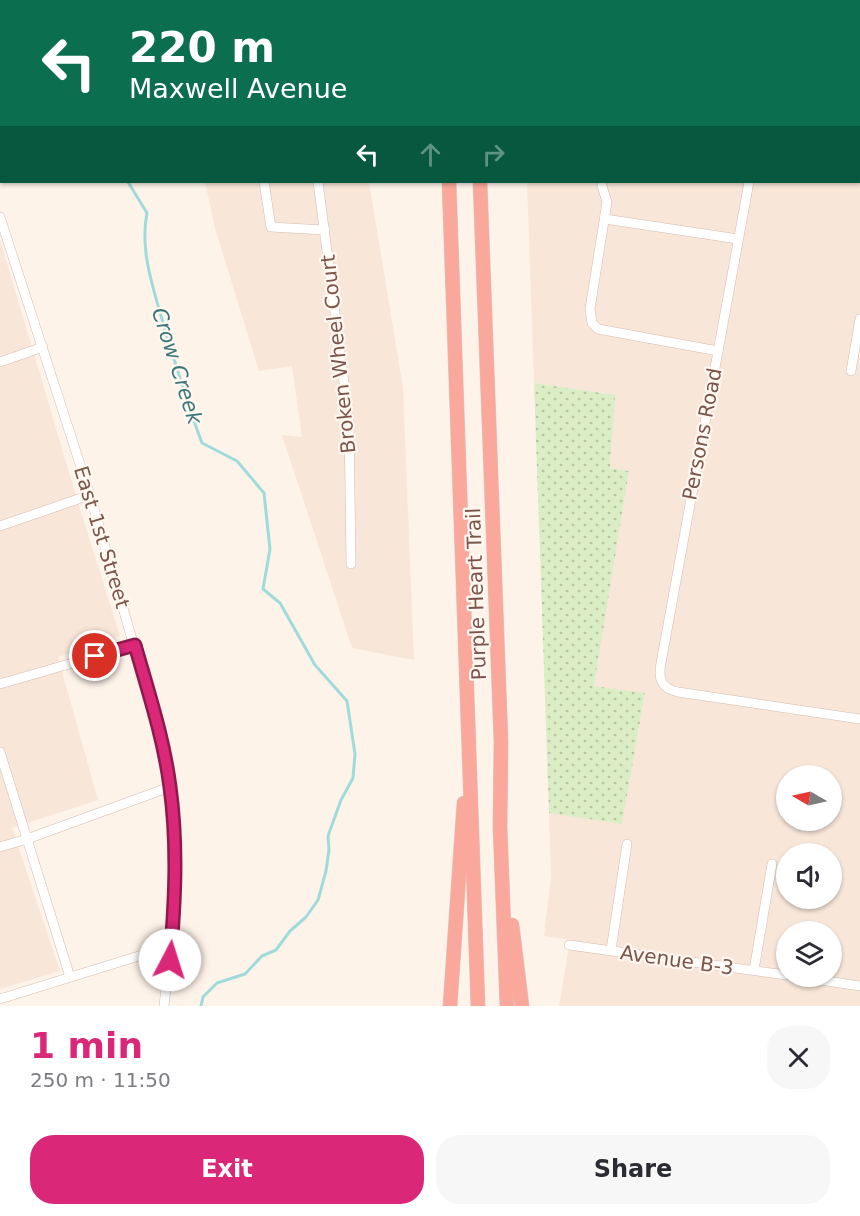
<!DOCTYPE html>
<meta charset="utf-8">
<style>
body{margin:0;font-family:"DejaVu Sans",sans-serif;background:#f7f7f7;color:#2b2b33;height:100vh;display:flex;flex-direction:column;font-size:22px;white-space:nowrap}
*{box-sizing:border-box;margin:0}
p{font-size:20px;color:#7c7c81}
.icon{flex:none;width:33px;height:33px;fill:none;stroke:currentColor;stroke-width:2;stroke-linecap:round;stroke-linejoin:round}
.map{position:relative;height:1006px;overflow:hidden}
.drawer{display:flex;flex-direction:column;background:#fff;flex:1}
.drawer>*{flex:none}
.guide{position:absolute;left:0px;top:0px;width:861px;height:183px;box-shadow:0 2px 4px #0004;background:#0b6e4f;color:#fff;overflow:hidden}
.needle{width:39px;rotate:279deg}
.controls{position:absolute;left:776px;top:765px;display:grid;gap:12px}
.controls a{display:grid;place-items:center;width:66px;height:66px;border-radius:50%;background:#fff;box-shadow:0 2px 4px #0004;font-size:30px}
.pin{position:absolute;display:grid;place-items:center;width:51px;height:51px;color:#fff;margin:-26px;border:3px solid #fff;border-radius:50%;box-shadow:0 2px 6px #0007}
.me{position:absolute;width:66px;margin:-33px;rotate:5deg;stroke-linejoin:round;filter:drop-shadow(0 0 4px #0008)}
.turn{display:flex;align-items:center;gap:21px;height:126px;padding:0 30px;font-size:27px}
.turn .icon{width:78px;height:78px;stroke-width:2.5}
.turn b{display:block;font-size:42px;line-height:51px}
.lanes{display:flex;align-items:center;height:57px;padding:0 30px;background:#0003;justify-content:center;gap:30px;direction:ltr}
.lanes .off{opacity:.35}
.round{display:grid;place-items:center;flex:none;width:63px;height:63px;border-radius:24px;background:#f7f7f7}
.overview{display:flex;align-items:center;justify-content:space-between;height:102px;padding:0 30px}
h1{font-size:36px;font-weight:700;line-height:45px;color:#db2777}
.button{display:flex;gap:12px;margin-top:auto;padding:12px 30px}
.button a{flex:1;height:69px;border-radius:24px;background:#db2777;color:#fff;font-size:24px;font-weight:700;line-height:69px;text-align:center}
.button a+a{background:#f7f7f7;color:#2b2b33}
.map>svg:first-child{display:block}
.residential{fill:#f8e6d9;fill-rule:evenodd}
.green{fill:url(#green-dots)}
.lines{fill:none;stroke-linecap:round;stroke-linejoin:round}
.stream{stroke:#a0dbdc;stroke-width:3}
.minor-casing{stroke:#d4bbb0;stroke-width:10}
.major-casing{stroke:#dacfcc;stroke-width:14}
.highway-casing{stroke:#dacfcc;stroke-width:15}
.minor{stroke:#fff;stroke-width:9}
.major{stroke:#ffcd9e;stroke-width:12}
.highway{stroke:#fba89c;stroke-width:14}
.route-casing{stroke:#8e194d;stroke-width:15}
.route{stroke:#db2777;stroke-width:10}
.labels{text-anchor:middle;stroke-width:4.5;stroke-linejoin:round;paint-order:stroke}
.street-label{font-size:20px;fill:#7b544a;stroke:#fff7f0}
.water-label{font-size:21px;font-style:italic;fill:#397779;stroke:#fff7f0}
</style>
<div class="map">
<svg width="860" height="1006" viewBox="0 0 860 1006">
<defs>
<pattern id="green-dots" width="8" height="8" patternUnits="userSpaceOnUse" patternTransform="scale(1.5)"><rect width="8" height="8" fill="#dbedc5"/><path d="M2 2h.1M6 6h.1" fill="none" stroke="#b7c3a2" stroke-width="1.8" stroke-linecap="round"/></pattern>
</defs>
<rect width="100%" height="100%" fill="#fef3e9"/>
<!-- residential -->
<g class="residential">
<path d="M227 0H391V1L222 2Z"/>
<path d="M521 0H860V115V2Z"/>
<path d="M860 142V1006H559L570 940 544 936 551 877 549 813 622 823 645 694 594 686 629 471 610 468 614 395 534 383 527 182H860ZM786 776H831V820H786ZM786 854H831V898H786ZM786 932H831V976H786Z"/>
<path d="M205 182H369L403 388 414 660 352 648 282 435 302 437 292 366 259 371 215 228Z"/>
<path d="M0 240 80 509 120 636 58 657 98 800 12 828 60 971 0 989Z"/>
</g>
<!-- green -->
<path class="green" d="M534 383 615 395 610 468 629 471 594 686 645 693 622 824 549 813Z"/>
<g class="lines">
<!-- stream -->
<g class="stream">
<path d="M88 0 91 2"/>
<path d="M128 182 147 213C139 252 155 293 165 330 177 368 188 406 202 443L237 461 264 493 270 549 263 589 280 603 315 665 347 701 355 754 353 778 341 800 328 836 329 850 326 871 318 900 306 917 290 931 276 950 262 956 245 974 217 983 203 997 201 1006"/>
</g>
<defs>
<g id="minor">
<path d="M234 0 235 2"/>
<path d="M288 0V2"/>
<path d="M583 0V2"/>
<path d="M700 2V0"/>
<path d="M831 2 832 0"/>
<path d="M264 182 271 227 325 230"/>
<path d="M318 182 349 421 351 564"/>
<path d="M749 182 661 663C658 679 661 688 678 692L860 719"/>
<path d="M602 186 607 202 590 309 592 323 598 329 718 351"/>
<path d="M0 217 90 495 157 725 170 787 175 867V907L164 1006"/>
<path d="M605 219 738 239"/>
<path d="M0 362 43 347"/>
<path d="M851 371 860 319"/>
<path d="M0 526 90 495"/>
<path d="M0 684 135 645"/>
<path d="M0 752 70 977"/>
<path d="M0 847 27 839 170 787"/>
<path d="M569 945 786 975"/>
<path d="M611 950 627 844"/>
<path d="M754 970 772 864"/>
<path d="M794 976 860 986"/>
<path d="M0 999 171 946"/>
</g>
<g id="major">
<path d="M173 2 178 0"/>
<path d="M0 53 2 52"/>
<path d="M0 66 2 65"/>
</g>
<g id="highway">
<path d="M443 0V2"/>
<path d="M473 0V2"/>
<path d="M449 182 478 1006"/>
<path d="M480 182 501 742 500 827 507 1006"/>
<path d="M512 925 522 1006"/>
<path d="M450 1006 464 803"/>
</g>
</defs>
<!-- minor casing -->
<use href="#minor" class="minor-casing"/>
<!-- major casing -->
<use href="#major" class="major-casing"/>
<!-- highway casing -->
<use href="#highway" class="highway-casing"/>
<!-- minor -->
<use href="#minor" class="minor"/>
<!-- major -->
<use href="#major" class="major"/>
<!-- highway -->
<use href="#highway" class="highway"/>
</g>
<g class="lines">
<defs>
<path id="route" d="M95 656 135 645C148 691 164 739 170 787 178 845 175 903 170 960"/>
</defs>
<!-- route casing -->
<use href="#route" class="route-casing"/>
<!-- route -->
<use href="#route" class="route"/>
</g>
<g class="labels">
<!-- street labels -->
<g class="street-label">
<text transform="translate(338 354) rotate(-96)" y="7">Broken Wheel Court</text>
<text transform="translate(702 434) rotate(-79)" y="7">Persons Road</text>
<text transform="translate(102 537) rotate(73)" y="7">East 1st Street</text>
<text transform="translate(476 594) rotate(-92)" y="7">Purple Heart Trail</text>
<text transform="translate(677 960) rotate(8)" y="7">Avenue B-3</text>
</g>
<!-- water labels -->
<g class="water-label">
<text transform="translate(177 366) rotate(72)" y="7">Crow Creek</text>
</g>
</g>
</svg>
<div class="controls">
<a><svg class="needle" viewBox="-14 -14 28 28"><path d="M0-13l5 13h-10z" fill="#e53935"/><path d="M0 13l5-13h-10z" fill="#7c7c81"/></svg></a>
<a><svg class="icon" aria-label="sound" viewBox="0 0 24 24"><path d="M4 9h4l5-4v14l-5-4H4zM17 9q2 3 0 6"/></svg></a>
<a><svg class="icon" aria-label="layers" viewBox="0 0 24 24"><path d="M12 4l9 5-9 5-9-5zM3 14l9 5 9-5"/></svg></a>
</div>
<div class="pin" style="left:95px;top:656px;background:#d93025"><svg class="icon" aria-label="arrive" viewBox="0 0 24 24"><path d="M6 21V4h12l-3 4 3 4H6"/></svg></div>
<svg class="me" style="left:170px;top:960px" viewBox="-20 -20 40 40"><circle r="19" fill="#fff"/><path d="M0-13L10 11 0 6-10 11z" fill="#db2777"/></svg>
<div class="guide">
<div class="turn"><svg class="icon" aria-label="left" viewBox="0 0 24 24"><path d="M17 20v-9H6M10 6l-5 5 5 5"/></svg><div><b>220 m</b>Maxwell Avenue</div></div>
<div class="lanes"><svg class="icon" aria-label="left" viewBox="0 0 24 24"><path d="M17 20v-9H6M10 6l-5 5 5 5"/></svg><svg class="icon off" aria-label="ahead" viewBox="0 0 24 24"><path d="M12 20V5M6 11l6-6 6 6"/></svg><svg class="icon off" aria-label="right" viewBox="0 0 24 24"><path d="M7 20v-9h11M14 6l5 5-5 5"/></svg></div>
</div>
</div>
<section class="drawer">
<div class="overview"><div><h1>1 min</h1><p>250 m · 11:50</p></div><a class="round"><svg class="icon" aria-label="close" viewBox="0 0 24 24"><path d="M6 6l12 12M18 6L6 18"/></svg></a></div>
<div class="button"><a>Exit</a><a>Share</a></div>
</section>
